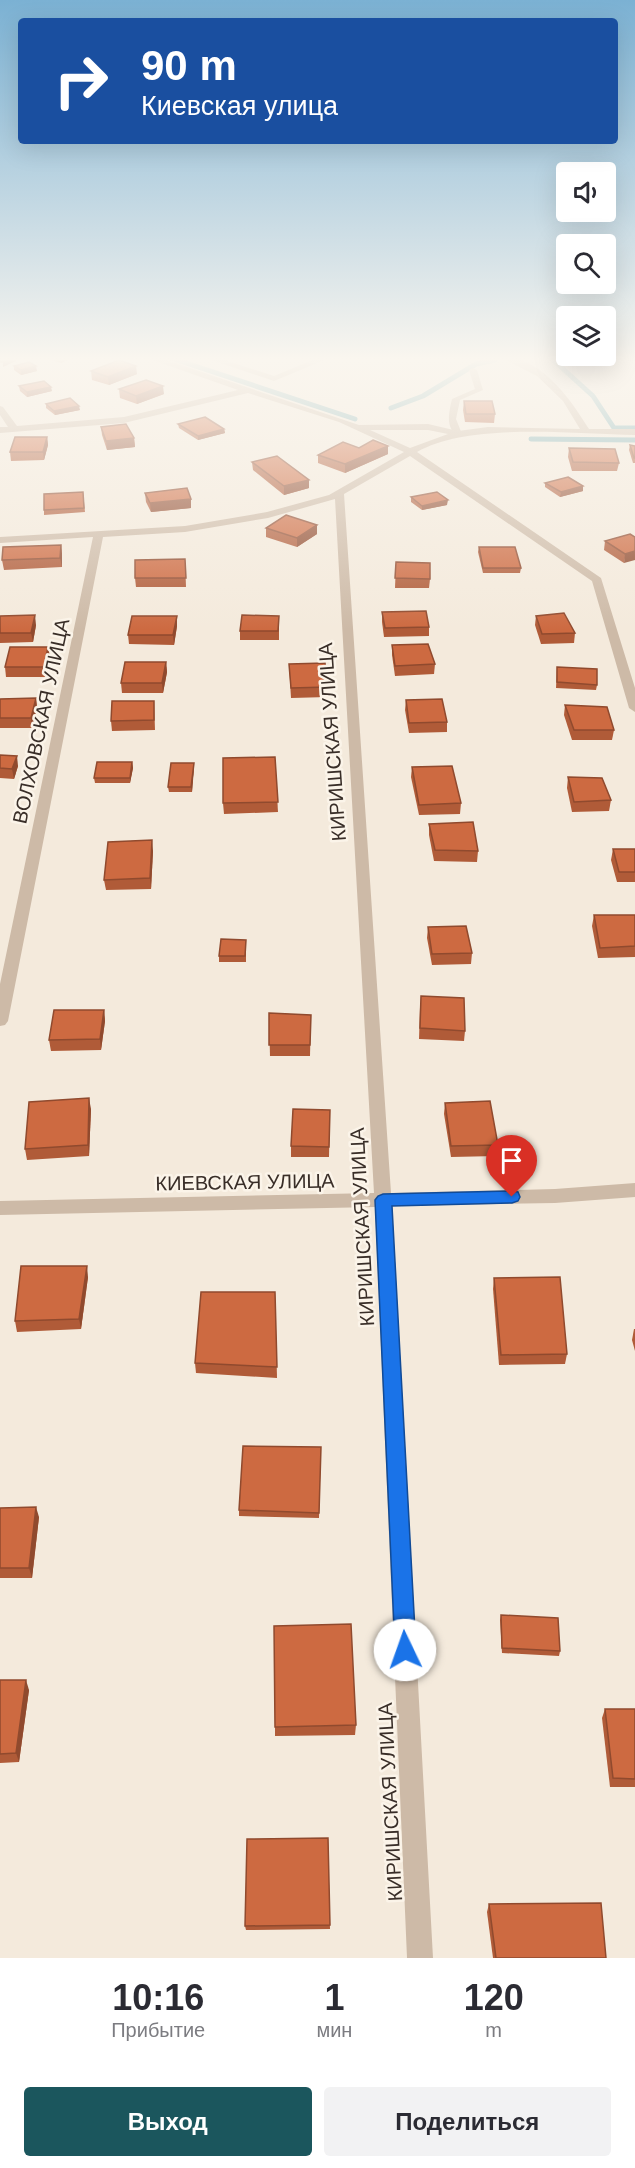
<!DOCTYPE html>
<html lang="ru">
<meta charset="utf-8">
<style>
body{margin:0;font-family:Arial,sans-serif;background:#f2f2f3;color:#2b2b33;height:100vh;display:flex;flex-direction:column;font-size:22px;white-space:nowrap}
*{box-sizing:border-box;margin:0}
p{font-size:20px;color:#7c7c81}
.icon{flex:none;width:33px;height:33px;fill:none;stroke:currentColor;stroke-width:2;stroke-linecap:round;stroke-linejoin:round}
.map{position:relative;height:1958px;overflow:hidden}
.side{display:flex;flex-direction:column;background:#fff;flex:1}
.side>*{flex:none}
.hud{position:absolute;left:18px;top:18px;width:600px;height:126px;border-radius:6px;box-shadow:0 6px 24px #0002;background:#1a4fa0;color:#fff;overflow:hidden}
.controls{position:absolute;left:556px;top:162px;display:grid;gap:12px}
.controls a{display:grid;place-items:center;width:60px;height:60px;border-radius:6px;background:#fff;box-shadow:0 6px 24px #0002;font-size:30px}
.pin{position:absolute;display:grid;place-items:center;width:51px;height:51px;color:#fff;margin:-62px -26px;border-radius:50% 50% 50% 0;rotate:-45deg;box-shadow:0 0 6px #0007}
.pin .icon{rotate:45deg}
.me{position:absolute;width:66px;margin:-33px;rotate:357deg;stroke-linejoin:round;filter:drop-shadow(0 0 4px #0008)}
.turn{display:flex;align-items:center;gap:21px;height:126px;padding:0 24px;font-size:27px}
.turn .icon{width:78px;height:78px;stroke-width:2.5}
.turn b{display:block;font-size:42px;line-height:51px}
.eta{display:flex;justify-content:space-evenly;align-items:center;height:102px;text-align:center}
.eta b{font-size:36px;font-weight:700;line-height:42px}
.action{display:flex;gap:12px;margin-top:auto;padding:12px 24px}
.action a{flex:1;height:69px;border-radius:6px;background:#1b565d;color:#fff;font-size:24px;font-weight:700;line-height:69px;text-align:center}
.action a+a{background:#f2f2f3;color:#2b2b33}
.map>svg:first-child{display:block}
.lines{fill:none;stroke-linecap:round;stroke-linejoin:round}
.stream{stroke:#79adb3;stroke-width:5}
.lane{fill:#cdbaa7;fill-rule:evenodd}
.street{fill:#cdbaa7;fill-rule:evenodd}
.wall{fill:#b05b38}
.shaded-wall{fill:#904a2e}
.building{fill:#cd6a41;stroke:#904a2e;stroke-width:1.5}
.route{fill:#1a73e8;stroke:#114b97;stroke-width:1.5}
.labels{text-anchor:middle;stroke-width:5;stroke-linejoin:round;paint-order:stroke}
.street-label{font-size:20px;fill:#392e28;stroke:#fbf4e9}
</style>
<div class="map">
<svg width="635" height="1958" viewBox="0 0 635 1958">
<rect width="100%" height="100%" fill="#f4eadc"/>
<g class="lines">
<!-- stream -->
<g class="stream">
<path d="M165 356 355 419"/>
<path d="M620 356 635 359"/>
<path d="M551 358 593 396 614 428H635"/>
<path d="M391 408 423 396 476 364 495 360"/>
<path d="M531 439 635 440"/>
</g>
<!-- lane -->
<path class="lane" d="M473 368 477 370 483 390 460 400 456 419 462 434 458 436C445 428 449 412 452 399L475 389 469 370Z"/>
<!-- street -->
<g class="street">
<path d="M141 356H154L359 425 428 424 458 431 488 427 580 429 563 401 537 376 498 356C541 356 569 397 589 429H635V435C574 434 469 422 417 452L601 578 635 688V712L629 708 592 581 410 456 344 494 391 1193 555 1189 635 1183V1197L555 1203 392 1206 433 1958H407L375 1207 0 1215V1201L374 1193 335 499 268 518 185 532 103 537 8 1021 5 1025 0 1026V984L93 537 0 543V537L185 526 267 512 329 495 404 452 339 422 248 393 124 423 0 433V427H8L0 415V406L3 407 17 426 124 417 238 390ZM370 430H428L448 434 410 448Z"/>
<path d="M199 356H212L274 376 322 356H334L274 381Z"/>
</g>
</g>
<!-- wall -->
<g class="wall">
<path d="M45 356H76L61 363 45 358Z"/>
<path d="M14 366 37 371 21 375 14 370Z"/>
<path d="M91 371 137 374 109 385 92 380Z"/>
<path d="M19 386 52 391 27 397 20 391Z"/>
<path d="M119 389 164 394 137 404 120 398Z"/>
<path d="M464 401 495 414 494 423 465 422 463 410Z"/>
<path d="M46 404 80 410 55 415 46 408Z"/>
<path d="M178 424 224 429 225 433 198 440 179 428Z"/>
<path d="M101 427 134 438 135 447 107 450 102 435Z"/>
<path d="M47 437 48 445 44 460 11 461 10 452Z"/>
<path d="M630 445 635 446V463H633L629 450Z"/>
<path d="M359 448 388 454 345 473 318 463V455Z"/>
<path d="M569 448 619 463 617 471H572L568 457Z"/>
<path d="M252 462 309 480V488L284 495 253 470Z"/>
<path d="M545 483 583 491 560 497 545 487Z"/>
<path d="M83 492 85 512 44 515V510Z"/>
<path d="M145 493 191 499V508L151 512 146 502Z"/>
<path d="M411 497 447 505 422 510 411 502Z"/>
<path d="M266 528 317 534 297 547 266 537Z"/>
<path d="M630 534 624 563 604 550 605 541Z"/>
<path d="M61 545 62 554V567L4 570 2 560Z"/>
<path d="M479 547 521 568 520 573H483L478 552Z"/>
<path d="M185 559 186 587H136L135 578Z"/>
<path d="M396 562 430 579 429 588H395Z"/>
<path d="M382 612 429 627V636L384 637 382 622Z"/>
<path d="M0 616 36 625 33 642 0 643Z"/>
<path d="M177 616V626L174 645 129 644 128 635Z"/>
<path d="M279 616V640H240V631Z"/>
<path d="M536 616 575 633 574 643 541 644 535 625Z"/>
<path d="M392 645 435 664 434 674 395 676 392 655Z"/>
<path d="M48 647 50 657 45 677H6L5 667Z"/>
<path d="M166 662 167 672 163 693H122L121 683Z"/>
<path d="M289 664 328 687V697L291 698Z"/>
<path d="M557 667 597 685 596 690 556 688Z"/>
<path d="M36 698 37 708 32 728H0V699Z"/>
<path d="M406 700 447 722V732L409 733 405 710Z"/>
<path d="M154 701 155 730 112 731 111 721Z"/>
<path d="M565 705 614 730 612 740H572L564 715Z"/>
<path d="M0 755 18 766 14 779 0 778Z"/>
<path d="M275 757 278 812 224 814 223 803Z"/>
<path d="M132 762 133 768 130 783H95L94 778Z"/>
<path d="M194 763 192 792H169L168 787Z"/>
<path d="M412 767 461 803 460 814 419 815 411 777Z"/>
<path d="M568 777 611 800 609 811 572 812 567 788Z"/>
<path d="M429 824 478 851 477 862 434 861 429 835Z"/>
<path d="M613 849H635V882H617L611 860Z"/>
<path d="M153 851 151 889 106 890 104 880Z"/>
<path d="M594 915H635V957L598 958 592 926Z"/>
<path d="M428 927 472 953 471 964 432 965 427 938Z"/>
<path d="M246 940V962H219V956Z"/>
<path d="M420 1007 465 1031 464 1041 419 1039Z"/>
<path d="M104 1010 105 1021 101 1050 51 1051 49 1040Z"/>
<path d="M269 1013 311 1015 310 1056H270Z"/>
<path d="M445 1103 498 1145 497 1156 451 1157 444 1114Z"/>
<path d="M91 1109 89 1156 27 1160 25 1149Z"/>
<path d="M330 1110 329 1157H291V1146Z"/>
<path d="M88 1277 81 1329 17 1332 15 1321Z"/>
<path d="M494 1278 567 1354 565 1364 499 1365 493 1289Z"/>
<path d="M275 1292 277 1378 196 1373 195 1363Z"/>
<path d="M634 1329H635V1351L632 1340Z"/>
<path d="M321 1447 319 1518 239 1516V1510Z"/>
<path d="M0 1508 39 1517 32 1578H0Z"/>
<path d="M501 1615 560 1651 559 1656 502 1653 500 1620Z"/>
<path d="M0 1680 29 1690 19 1762 0 1763Z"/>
<path d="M605 1709H635V1787H610L602 1718Z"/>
<path d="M356 1725 355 1735 275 1736V1727Z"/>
<path d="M328 1838 330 1929 246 1930 245 1926Z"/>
<path d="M489 1904 606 1958H493L487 1912Z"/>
</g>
<!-- shaded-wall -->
<g class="shaded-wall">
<path d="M60 356H76L61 363Z"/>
<path d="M16 357V361L3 367V362Z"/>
<path d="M36 366 37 371 21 375V370Z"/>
<path d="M136 366 137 374 109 385 108 377Z"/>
<path d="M163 386 164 394 137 404 136 396Z"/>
<path d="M51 387 52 391 27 397V392Z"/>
<path d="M79 406 80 410 55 415 54 411Z"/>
<path d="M224 429 225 433 198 440V436Z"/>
<path d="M47 437 48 445 44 460 43 452Z"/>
<path d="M134 438 135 447 107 450 106 441Z"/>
<path d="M388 446V454L345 473V464Z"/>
<path d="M309 480V488L284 495V486Z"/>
<path d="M583 486V491L560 497 561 492Z"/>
<path d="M191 499V508L151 512 150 503Z"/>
<path d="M448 500 447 505 422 510V506Z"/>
<path d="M317 525V534L297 547V538Z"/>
<path d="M61 545 62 554V567L60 558Z"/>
<path d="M635 551V560L624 563 625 554Z"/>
<path d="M35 615 36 625 33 642 31 633Z"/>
<path d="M177 616V626L174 645 173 635Z"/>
<path d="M48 647 50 657 45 677 44 667Z"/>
<path d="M166 662 167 672 163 693 162 683Z"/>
<path d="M36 698 37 708 32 728 31 718Z"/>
<path d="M17 756 18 766 14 779 12 769Z"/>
<path d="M132 762 133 768 130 783V778Z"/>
<path d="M194 763V769L192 792 191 787Z"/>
<path d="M152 840 153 851 151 889 150 878Z"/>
<path d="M104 1010 105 1021 101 1050 100 1039Z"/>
<path d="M89 1098 91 1109 89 1156 88 1145Z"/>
<path d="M87 1266 88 1277 81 1329 79 1319Z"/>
<path d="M36 1507 39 1517 32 1578 29 1568Z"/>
<path d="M26 1680 29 1690 19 1762 16 1753Z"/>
</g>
<!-- building -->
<g class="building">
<path d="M0 356H13L16 357 3 362H0Z"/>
<path d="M119 360 136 366 108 377 91 371Z"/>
<path d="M29 362 36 366 21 370 14 366Z"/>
<path d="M146 380 163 386 136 396 119 389Z"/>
<path d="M44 381 51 387 27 392 19 386Z"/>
<path d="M70 398 79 406 54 411 46 404Z"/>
<path d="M464 401H492L495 414H466Z"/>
<path d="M205 417 224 429 198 436 178 424Z"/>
<path d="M126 424 134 438 106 441 101 427Z"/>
<path d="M15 437H47L43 452H10Z"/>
<path d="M373 440 388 446 345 464 318 455 343 442 359 448Z"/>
<path d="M630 445 635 446V458H634Z"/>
<path d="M569 448 615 449 619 463 573 462Z"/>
<path d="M277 456 309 480 284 486 252 462Z"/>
<path d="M568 477 583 486 561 492 545 483Z"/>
<path d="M187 488 191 499 150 503 145 493Z"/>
<path d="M83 492 84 508 44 510V494Z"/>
<path d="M437 492 448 500 422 506 411 497Z"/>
<path d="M286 515 317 525 297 538 266 528Z"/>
<path d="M630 534 635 537V551L625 554 605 541Z"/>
<path d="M61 545 60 558 2 560 3 547Z"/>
<path d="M479 547H515L521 568H483Z"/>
<path d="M185 559 186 578H135V560Z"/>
<path d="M396 562 430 563V579L395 578Z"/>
<path d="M426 611 429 627 385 628 382 612Z"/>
<path d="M564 613 575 633 542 634 536 616Z"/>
<path d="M35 615 31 633H0V616Z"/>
<path d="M242 615 279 616 278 631H240Z"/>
<path d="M132 616H177L173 635H128Z"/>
<path d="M428 644 435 664 395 666 392 645Z"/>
<path d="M10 647H48L44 667H5Z"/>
<path d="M125 662H166L162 683H121Z"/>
<path d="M325 663 328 687 291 688 289 664Z"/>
<path d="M557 667 597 669V685L557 682Z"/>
<path d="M36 698 31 718H0V699Z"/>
<path d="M442 699 447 722 409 723 406 700Z"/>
<path d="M112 701H154V720L111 721Z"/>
<path d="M565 705 607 707 614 730H574Z"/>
<path d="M0 755 17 756 12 769 0 768Z"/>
<path d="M275 757 278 802 223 803V758Z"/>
<path d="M97 762H132L130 778H94Z"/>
<path d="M171 763H194L191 787H168Z"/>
<path d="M452 766 461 803 419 805 412 767Z"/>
<path d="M568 777 602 778 611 800 574 802Z"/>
<path d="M473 822 478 851 435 850 429 824Z"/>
<path d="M152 840 150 878 104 880 108 842Z"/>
<path d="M613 849H635V872H619Z"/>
<path d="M594 915H635V946L600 948Z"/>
<path d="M466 926 472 953 432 954 428 927Z"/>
<path d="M221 939 246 940 245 956H219Z"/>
<path d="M421 996 464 998 465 1031 420 1028Z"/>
<path d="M54 1010H104L100 1039 49 1040Z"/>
<path d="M269 1013 311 1015 310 1045H269Z"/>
<path d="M89 1098 88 1145 25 1149 29 1102Z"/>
<path d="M490 1101 498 1145 451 1146 445 1103Z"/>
<path d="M293 1109 330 1110 329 1147 291 1146Z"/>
<path d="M21 1266H87L79 1319 15 1321Z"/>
<path d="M560 1277 567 1354 501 1355 494 1278Z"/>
<path d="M201 1292H275L277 1367 195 1363Z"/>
<path d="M243 1446 321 1447 319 1513 239 1510Z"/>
<path d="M36 1507 29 1568H0V1508Z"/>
<path d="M501 1615 558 1618 560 1651 502 1648Z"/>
<path d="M351 1624 356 1725 275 1727 274 1626Z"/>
<path d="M0 1680H26L16 1753 0 1754Z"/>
<path d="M605 1709H635V1779L613 1778Z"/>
<path d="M328 1838 330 1925 245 1926 247 1839Z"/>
<path d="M601 1903 606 1958H496L489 1904Z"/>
</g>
<!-- sky -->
<linearGradient id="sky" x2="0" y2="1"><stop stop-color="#7bb1d3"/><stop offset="0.57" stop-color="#faf6ef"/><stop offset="1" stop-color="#faf6ef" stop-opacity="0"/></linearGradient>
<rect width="635" height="630" fill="url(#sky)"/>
<!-- route -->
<path class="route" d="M512 1191 518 1192 520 1197 518 1201 512 1203 392 1206 416 1650 413 1658 405 1661 398 1658 395 1650 375 1200 378 1196 383 1194Z"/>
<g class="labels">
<!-- street labels -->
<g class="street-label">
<text transform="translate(41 721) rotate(-78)" y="7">ВОЛХОВСКАЯ УЛИЦА</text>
<text transform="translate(332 742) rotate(-94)" y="7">КИРИШСКАЯ УЛИЦА</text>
<text transform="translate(245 1182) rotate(-1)" y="7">КИЕВСКАЯ УЛИЦА</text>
<text transform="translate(362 1227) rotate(-93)" y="7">КИРИШСКАЯ УЛИЦА</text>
<text transform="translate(390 1802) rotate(-93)" y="7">КИРИШСКАЯ УЛИЦА</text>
</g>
</g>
</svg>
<div class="controls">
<a><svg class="icon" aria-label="sound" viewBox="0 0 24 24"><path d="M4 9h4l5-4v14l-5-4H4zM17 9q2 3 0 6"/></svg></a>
<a><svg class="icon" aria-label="search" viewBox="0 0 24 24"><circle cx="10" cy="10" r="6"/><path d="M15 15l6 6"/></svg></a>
<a><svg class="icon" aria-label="layers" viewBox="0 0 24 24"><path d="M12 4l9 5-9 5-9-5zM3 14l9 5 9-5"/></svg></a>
</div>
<div class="pin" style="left:512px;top:1197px;background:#d93025"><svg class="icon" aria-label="arrive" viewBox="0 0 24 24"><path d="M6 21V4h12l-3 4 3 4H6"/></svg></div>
<svg class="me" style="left:405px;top:1650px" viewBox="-20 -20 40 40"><circle r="19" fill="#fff"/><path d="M0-13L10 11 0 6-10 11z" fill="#1a73e8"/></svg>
<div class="hud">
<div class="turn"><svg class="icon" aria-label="right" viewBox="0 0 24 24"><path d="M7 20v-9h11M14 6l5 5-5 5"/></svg><div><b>90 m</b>Киевская улица</div></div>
</div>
</div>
<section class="side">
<div class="eta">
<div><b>10:16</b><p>Прибытие</p></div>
<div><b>1</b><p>мин</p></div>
<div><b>120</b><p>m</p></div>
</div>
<div class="action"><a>Выход</a><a>Поделиться</a></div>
</section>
